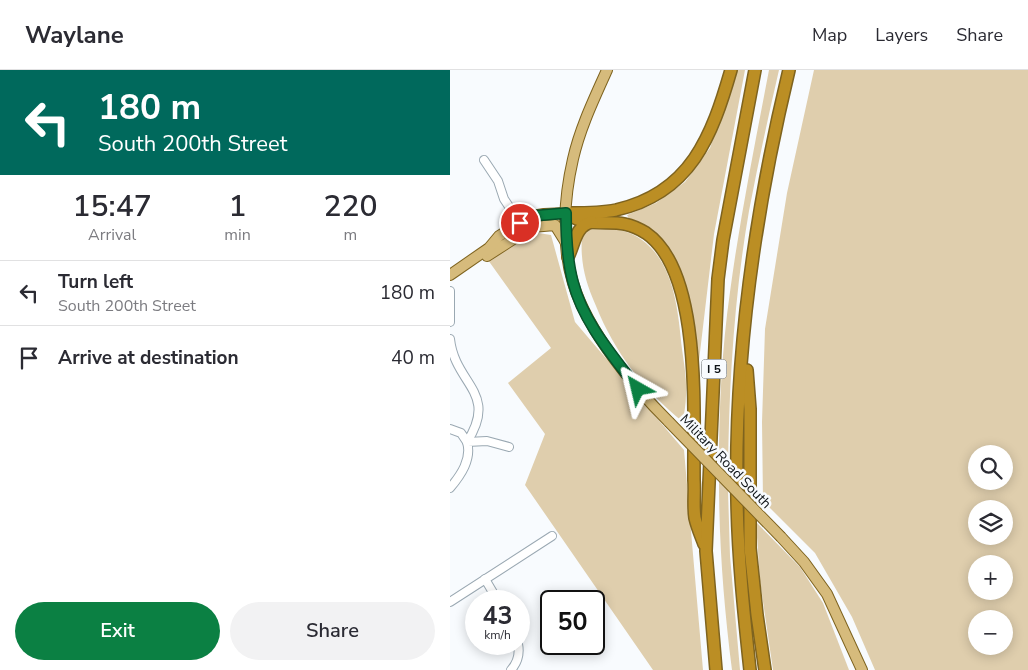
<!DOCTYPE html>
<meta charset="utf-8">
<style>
body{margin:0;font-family:"Nunito Sans",sans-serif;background:#f2f2f3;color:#2b2b33;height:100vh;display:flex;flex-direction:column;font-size:19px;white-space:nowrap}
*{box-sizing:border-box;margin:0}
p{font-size:16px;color:#7c7c81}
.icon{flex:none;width:28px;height:28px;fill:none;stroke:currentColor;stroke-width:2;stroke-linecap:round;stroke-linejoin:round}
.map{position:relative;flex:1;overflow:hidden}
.panel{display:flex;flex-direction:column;background:#fff;width:450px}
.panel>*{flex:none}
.hud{background:#00695c;color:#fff;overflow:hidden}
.fabs{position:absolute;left:518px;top:375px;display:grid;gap:10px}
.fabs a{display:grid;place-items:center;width:45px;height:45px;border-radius:50%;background:#fff;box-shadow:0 2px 12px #0003;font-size:25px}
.speed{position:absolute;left:15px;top:520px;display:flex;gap:10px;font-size:25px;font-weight:700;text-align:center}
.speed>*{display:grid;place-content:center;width:65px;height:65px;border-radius:50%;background:#fff;box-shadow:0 2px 12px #0003;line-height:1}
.speed small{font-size:12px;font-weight:400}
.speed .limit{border:2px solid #111;border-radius:8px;background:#fff;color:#111}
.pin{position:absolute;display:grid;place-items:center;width:42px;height:42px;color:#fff;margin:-21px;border:2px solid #fff;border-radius:50%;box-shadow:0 1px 5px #0007}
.me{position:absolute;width:55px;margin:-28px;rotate:323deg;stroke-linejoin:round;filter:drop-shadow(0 0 4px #0008)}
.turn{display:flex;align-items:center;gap:18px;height:105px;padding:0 15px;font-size:22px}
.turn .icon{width:65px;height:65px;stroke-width:2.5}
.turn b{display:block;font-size:35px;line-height:42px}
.eta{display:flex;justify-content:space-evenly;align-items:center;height:85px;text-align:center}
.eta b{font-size:30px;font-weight:600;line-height:35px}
.cta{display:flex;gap:10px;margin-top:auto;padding:10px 15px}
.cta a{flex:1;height:58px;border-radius:30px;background:#0b8043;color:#fff;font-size:20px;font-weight:600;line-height:58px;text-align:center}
.cta a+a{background:#f2f2f3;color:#2b2b33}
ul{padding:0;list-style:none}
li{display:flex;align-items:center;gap:15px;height:65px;padding:0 15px;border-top:1px solid #e1e1e2}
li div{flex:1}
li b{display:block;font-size:19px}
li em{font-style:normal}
header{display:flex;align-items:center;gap:30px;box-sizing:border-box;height:70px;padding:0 25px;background:#fff;border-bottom:1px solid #e1e1e2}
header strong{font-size:24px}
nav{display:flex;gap:28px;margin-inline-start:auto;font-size:18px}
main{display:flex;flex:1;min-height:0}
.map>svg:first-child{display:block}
.green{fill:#dfcead;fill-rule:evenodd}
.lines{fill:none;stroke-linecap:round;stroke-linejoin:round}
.minor-casing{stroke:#9aa8b2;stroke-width:10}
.major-casing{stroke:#7e631f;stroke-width:12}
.highway-casing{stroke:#7e631f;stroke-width:14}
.minor{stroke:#fff;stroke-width:8}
.major{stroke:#d6bb7c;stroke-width:10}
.highway{stroke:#bb8e24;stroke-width:11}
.major-bridge-casing{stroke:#7e631f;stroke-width:12;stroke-linecap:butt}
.major-bridge{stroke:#d6bb7c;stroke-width:10}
.route-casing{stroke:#07532c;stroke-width:12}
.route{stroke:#0b8043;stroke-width:9}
.labels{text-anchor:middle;stroke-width:5;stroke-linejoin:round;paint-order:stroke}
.shield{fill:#f8fbfe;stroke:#54595c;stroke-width:1}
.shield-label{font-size:12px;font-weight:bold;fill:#0e1317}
.street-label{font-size:14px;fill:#0e1317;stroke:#f8fbfe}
</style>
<header>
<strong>Waylane</strong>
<nav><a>Map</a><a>Layers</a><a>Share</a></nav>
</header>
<main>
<section class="panel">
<div class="hud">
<div class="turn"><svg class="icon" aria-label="left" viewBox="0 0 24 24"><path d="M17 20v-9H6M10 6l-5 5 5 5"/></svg><div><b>180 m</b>South 200th Street</div></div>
</div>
<div class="eta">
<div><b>15:47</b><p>Arrival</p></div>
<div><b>1</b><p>min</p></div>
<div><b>220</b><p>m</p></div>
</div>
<ul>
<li><svg class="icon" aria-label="left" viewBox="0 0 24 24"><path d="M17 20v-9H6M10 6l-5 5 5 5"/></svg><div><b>Turn left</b><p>South 200th Street</p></div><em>180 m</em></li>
<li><svg class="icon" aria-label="arrive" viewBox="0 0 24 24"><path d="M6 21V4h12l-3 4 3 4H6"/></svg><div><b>Arrive at destination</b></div><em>40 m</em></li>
</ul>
<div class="cta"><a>Exit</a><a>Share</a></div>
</section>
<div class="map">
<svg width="578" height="600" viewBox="0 0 578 600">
<rect width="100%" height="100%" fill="#f8fbfe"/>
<!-- green -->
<g class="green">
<path d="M286 0H295L264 164 246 316 240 248 236 219 227 194 212 169 179 149 177 145 206 133 235 112 260 78Z"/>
<path d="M319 0H329C318 47 308 94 299 141 284 227 279 315 278 401L269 393C269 335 272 278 280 222 290 147 305 74 319 0Z"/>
<path d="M364 0H578V600H425L402 547 365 483 313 431 312 352 315 259 337 123ZM526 384H554V411H526ZM526 439H554V466H526ZM526 494H554V521H526ZM526 549H554V576H526Z"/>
<path d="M141 158C158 157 177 159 192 170 225 194 228 242 232 279 234 294 237 310 236 325 236 334 234 343 233 352 193 319 165 283 146 236 135 211 130 192 132 165Z"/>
<path d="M82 162 101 165 125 252 234 380 253 600H203L75 415 95 364 58 313 101 278 38 190Z"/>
<path d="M269 411 278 420 280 486 290 600H282C274 537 269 475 269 411Z"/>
<path d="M306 452 350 497 373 533 399 600H323L310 511Z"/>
</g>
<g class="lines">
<defs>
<g id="minor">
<path d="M34 90 48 111 54 129 70 153"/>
<path d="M0 221V252"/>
<path d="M0 269C5 315 49 322 17 372L11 363 0 359"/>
<path d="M0 418C11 405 22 389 17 372L37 371 59 377"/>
<path d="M35 509 48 531"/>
<path d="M0 532 102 466"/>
<path d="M61 600C68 592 70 584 68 574"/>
</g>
<g id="major">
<path d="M157 0C144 29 130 58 123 89 114 128 111 174 123 213 138 262 183 316 219 352"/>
<path d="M37 186 82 157 105 155 115 171"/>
<path d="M0 205 39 178 49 166 76 149 82 146 94 144 116 143"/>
<path d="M331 467 354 492 377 524 412 600"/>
</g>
<g id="highway">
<path d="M116 143C121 146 127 150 133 151 158 156 171 147 196 163 253 202 243 347 244 410 245 423 243 436 245 448 247 457 251 466 254 474"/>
<path d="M120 143C135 143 151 143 166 140 241 123 262 66 281 0"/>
<path d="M118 187C125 173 125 156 142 152"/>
<path d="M297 300 300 339V478L307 545 315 600"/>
<path d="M266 600 256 481 268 209 273 170 305 0"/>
<path d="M300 600C294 544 288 487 287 430 284 285 305 141 339 0"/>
</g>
</defs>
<!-- minor casing -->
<use href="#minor" class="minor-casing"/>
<!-- major casing -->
<use href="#major" class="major-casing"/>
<!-- highway casing -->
<use href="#highway" class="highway-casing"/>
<!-- minor -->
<use href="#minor" class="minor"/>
<!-- major -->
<use href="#major" class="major"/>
<!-- highway -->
<use href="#highway" class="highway"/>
<defs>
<path id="major-bridge" d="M219 352 331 467"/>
</defs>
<!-- major-bridge casing -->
<use href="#major-bridge" class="major-bridge-casing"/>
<!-- major-bridge -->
<use href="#major-bridge" class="major-bridge"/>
</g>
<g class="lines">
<defs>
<path id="route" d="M70 153 82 146 116 143C116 166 117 190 123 212 133 252 163 286 188 319"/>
</defs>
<!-- route casing -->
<use href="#route" class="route-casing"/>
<!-- route -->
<use href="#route" class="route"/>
</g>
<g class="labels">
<!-- shield labels -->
<rect class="shield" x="251.5" y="289.5" width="25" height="19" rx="4"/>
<g class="shield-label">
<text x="264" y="303">I 5</text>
</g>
<!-- street labels -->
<g class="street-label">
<text transform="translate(276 391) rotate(46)" y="5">Military Road South</text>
</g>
</g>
</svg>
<div class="fabs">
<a><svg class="icon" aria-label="search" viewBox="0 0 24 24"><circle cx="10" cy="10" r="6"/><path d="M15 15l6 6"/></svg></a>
<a><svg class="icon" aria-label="layers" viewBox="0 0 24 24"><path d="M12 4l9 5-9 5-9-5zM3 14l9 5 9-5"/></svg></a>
<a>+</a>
<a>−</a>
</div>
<div class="speed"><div>43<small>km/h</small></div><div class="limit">50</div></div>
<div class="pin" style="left:70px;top:153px;background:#d93025"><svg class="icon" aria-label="arrive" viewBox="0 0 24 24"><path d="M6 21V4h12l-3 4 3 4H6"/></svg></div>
<svg class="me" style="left:188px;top:319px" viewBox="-20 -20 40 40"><path d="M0-17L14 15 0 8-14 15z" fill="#0b8043" stroke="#fff" stroke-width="4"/></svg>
</div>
</main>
